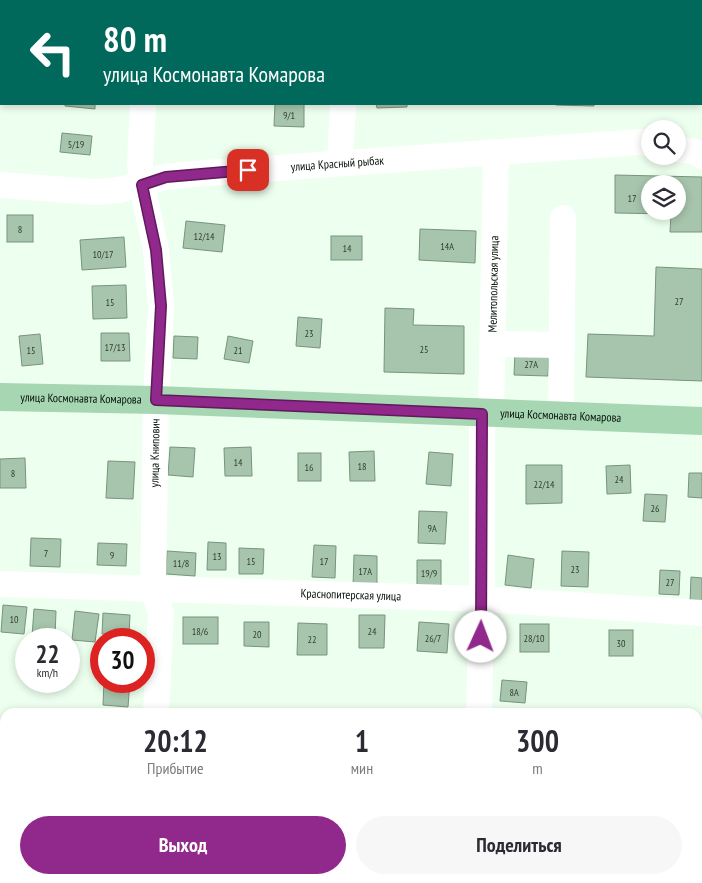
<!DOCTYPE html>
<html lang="ru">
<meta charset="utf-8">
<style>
body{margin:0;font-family:"PT Sans Narrow",sans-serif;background:#f7f7f7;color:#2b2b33;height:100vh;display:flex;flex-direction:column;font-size:19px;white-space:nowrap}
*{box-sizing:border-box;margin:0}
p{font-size:16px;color:#7c7c81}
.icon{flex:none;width:28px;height:28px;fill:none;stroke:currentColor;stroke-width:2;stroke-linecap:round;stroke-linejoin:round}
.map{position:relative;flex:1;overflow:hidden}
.drawer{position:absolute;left:0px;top:708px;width:702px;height:176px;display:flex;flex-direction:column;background:#fff;border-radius:15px 15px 0 0;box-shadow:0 2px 8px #0003}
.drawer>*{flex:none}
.banner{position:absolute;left:0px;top:0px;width:702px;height:105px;box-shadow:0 2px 8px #0003;background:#00695c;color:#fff;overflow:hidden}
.controls{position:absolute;left:641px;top:120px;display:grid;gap:10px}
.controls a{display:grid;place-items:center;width:45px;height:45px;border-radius:50%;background:#fff;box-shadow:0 2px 8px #0003;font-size:25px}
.speed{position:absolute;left:15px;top:628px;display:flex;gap:10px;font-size:25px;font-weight:700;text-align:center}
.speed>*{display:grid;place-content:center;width:65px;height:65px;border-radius:50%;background:#fff;box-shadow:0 2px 8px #0003;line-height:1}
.speed small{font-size:12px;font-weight:400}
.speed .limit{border:8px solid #d22;background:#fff;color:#111}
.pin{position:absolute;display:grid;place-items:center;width:42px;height:42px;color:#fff;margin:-21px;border-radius:10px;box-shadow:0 2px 8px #0006}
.me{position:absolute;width:55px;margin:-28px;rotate:2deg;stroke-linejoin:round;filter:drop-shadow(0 0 4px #0008)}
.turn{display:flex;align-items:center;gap:18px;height:105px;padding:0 20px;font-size:22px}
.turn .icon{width:65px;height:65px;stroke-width:2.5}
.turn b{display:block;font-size:35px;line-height:42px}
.eta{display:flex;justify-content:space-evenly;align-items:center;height:85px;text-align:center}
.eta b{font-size:30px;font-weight:700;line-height:35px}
.primary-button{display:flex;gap:10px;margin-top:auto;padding:10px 20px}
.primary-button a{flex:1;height:58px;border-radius:30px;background:#91288c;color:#fff;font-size:20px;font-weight:700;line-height:58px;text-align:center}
.primary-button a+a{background:#f7f7f7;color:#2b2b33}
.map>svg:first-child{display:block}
.building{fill:#a7c4ac;stroke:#78947d;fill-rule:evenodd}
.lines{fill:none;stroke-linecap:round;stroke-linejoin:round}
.minor{stroke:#fff;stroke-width:26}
.major{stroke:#a6d6b2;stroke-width:28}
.route-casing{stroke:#5e1a5b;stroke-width:12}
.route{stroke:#91288c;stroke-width:9}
.labels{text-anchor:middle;stroke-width:4.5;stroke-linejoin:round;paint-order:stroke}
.number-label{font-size:10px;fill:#2f3e31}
.street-label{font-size:12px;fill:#071108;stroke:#fff}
</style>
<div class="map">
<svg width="702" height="883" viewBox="0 0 702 883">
<rect width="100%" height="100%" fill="#edffef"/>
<!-- building -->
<g class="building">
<path d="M65 104H95V109L65 106Z"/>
<path d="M275 104H304V127L274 126Z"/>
<path d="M376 104H407V107L377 108Z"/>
<path d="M556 104H594V106L556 105Z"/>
<path d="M62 133 92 136 90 155 60 152Z"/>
<path d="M615 175 702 177V232H670L671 214 615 213ZM650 184H678V211H650Z"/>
<rect x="7" y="215" width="26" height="27"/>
<path d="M186 221 225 225 222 252 183 248Z"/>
<path d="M420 229 476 231 475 263 419 260Z"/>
<rect x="331" y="236" width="31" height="24"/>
<path d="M124 237 126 267 82 270 80 240Z"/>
<path d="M656 267 702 269V381L586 377 588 334 654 336Z"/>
<path d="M126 285 127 318 93 319 92 286Z"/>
<path d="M385 308 414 309 413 325 464 326V374L384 372Z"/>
<path d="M298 317 322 319 320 348 296 346Z"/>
<path d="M101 333H129L130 361H101Z"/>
<path d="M40 334 43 364 22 366 19 336Z"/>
<path d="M174 336 198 337 197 359 173 358Z"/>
<path d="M228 336 253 341 249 363 224 359Z"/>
<path d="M515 352 549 353 548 376 514 375Z"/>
<path d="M170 447 195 448 193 477 168 475Z"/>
<path d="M251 447 252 476H225L224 448Z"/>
<path d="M374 451 375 481H350L349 452Z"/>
<path d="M429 452 453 454 451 486 426 484Z"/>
<rect x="298" y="453" width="23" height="28"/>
<path d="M25 458 26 488H0V459Z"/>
<path d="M108 461 135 462 133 499 106 498Z"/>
<path d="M526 465H562V503L526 504Z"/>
<path d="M630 465 631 493 607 494 606 466Z"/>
<path d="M689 473H702V498L688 497Z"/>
<path d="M645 494 667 495 665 522 643 521Z"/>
<path d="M419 511 447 512 445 544 418 543Z"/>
<path d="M31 538 61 539 60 567 30 566Z"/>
<path d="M208 542 226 543V570H207Z"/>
<path d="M98 543 127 544 126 566 97 565Z"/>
<path d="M314 545 336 546 335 578 312 577Z"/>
<path d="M239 548 264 549 263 574H239Z"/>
<path d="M167 551 196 553 195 576 166 574Z"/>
<path d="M562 551 589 552 588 587 561 586Z"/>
<path d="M354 555 377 556V587L353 586Z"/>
<path d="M508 555 534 559 531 588 505 585Z"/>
<path d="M417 560H441V586L417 585Z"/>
<path d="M660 570 680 571 679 595 659 594Z"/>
<path d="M691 577 702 578V603H690Z"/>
<path d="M3 605 27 607 24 634 1 632Z"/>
<path d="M34 609 56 611 55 637 32 636Z"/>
<path d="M75 611 99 614 95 642 72 640Z"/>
<path d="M103 613 130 615 129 635 102 634Z"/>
<path d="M359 615H385L384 648H359Z"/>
<rect x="183" y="617" width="35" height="27"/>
<path d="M244 622H269V647L244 646Z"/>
<path d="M419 622 449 624 447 653 417 651Z"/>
<path d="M298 623 327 624V655H297Z"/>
<rect x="520" y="624" width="29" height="28"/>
<rect x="609" y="630" width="24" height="26"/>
<path d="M502 680 527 682 525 703 500 701Z"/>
<path d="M104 681H130L128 707 103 705Z"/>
<rect x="698" y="747" width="4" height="21"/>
<path d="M0 778 5 779V810L0 809Z"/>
<path d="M698 829H702V857L698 856Z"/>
<rect x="8" y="879" width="30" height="4"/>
<rect x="83" y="879" width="40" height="4"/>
<rect x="171" y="879" width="27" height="4"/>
<rect x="249" y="879" width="30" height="4"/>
</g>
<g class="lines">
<!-- minor -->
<g class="minor">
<path d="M152 1V0"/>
<path d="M349 1V0"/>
<path d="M143 104 140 163 142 185 156 250 161 306 156 400 153 590 161 613 156 712"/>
<path d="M678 149 695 152 702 156"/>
<path d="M340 163 343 104"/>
<path id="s1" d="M0 185 96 192 119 190 165 177 193 174 640 142 650 144"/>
<path d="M493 344 562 345"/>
<path id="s2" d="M491 414 496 153"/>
<path d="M561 417 563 218"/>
<path id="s3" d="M0 584 482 599 702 613"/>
<path d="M479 712 482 599V414"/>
</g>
<!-- major -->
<g class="major">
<path id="s4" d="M0 397 156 400 702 421"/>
<path d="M0 832H5"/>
<path d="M589 879 664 883"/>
</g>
</g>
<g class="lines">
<defs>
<path id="route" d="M248 170 166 177 142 185 156 250 161 306 156 400 482 414 481 637"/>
</defs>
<!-- route casing -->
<use href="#route" class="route-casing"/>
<!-- route -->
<use href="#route" class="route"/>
</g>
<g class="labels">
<!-- number labels -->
<g class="number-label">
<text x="289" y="119">9/1</text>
<text x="76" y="148">5/19</text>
<text x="632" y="202">17</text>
<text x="20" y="233">8</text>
<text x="204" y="240">12/14</text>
<text x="447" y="250">14А</text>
<text x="347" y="252">14</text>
<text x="103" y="258">10/17</text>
<text x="679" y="305">27</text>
<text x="110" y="306">15</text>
<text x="309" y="337">23</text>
<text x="115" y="351">17/13</text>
<text x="424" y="353">25</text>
<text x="31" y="354">15</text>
<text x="238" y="354">21</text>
<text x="531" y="368">27А</text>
<text x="238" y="466">14</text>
<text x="362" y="470">18</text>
<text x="309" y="471">16</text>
<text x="13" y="477">8</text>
<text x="619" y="483">24</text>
<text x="544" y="488">22/14</text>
<text x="655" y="512">26</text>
<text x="432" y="532">9А</text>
<text x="46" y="557">7</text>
<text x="112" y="559">9</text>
<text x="217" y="560">13</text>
<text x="251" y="565">15</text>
<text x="324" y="565">17</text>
<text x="181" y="567">11/8</text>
<text x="575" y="573">23</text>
<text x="365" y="575">17А</text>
<text x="429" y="577">19/9</text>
<text x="670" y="586">27</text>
<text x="14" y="623">10</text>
<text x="200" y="635">18/6</text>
<text x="372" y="635">24</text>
<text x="257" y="638">20</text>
<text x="433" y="642">26/7</text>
<text x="534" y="642">28/10</text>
<text x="312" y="643">22</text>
<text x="621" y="647">30</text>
<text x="514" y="696">8А</text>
</g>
<!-- street labels -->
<g class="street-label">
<text dy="4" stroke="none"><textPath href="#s1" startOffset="340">улица Красный рыбак</textPath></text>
<text dy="4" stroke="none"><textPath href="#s2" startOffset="130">Мелитопольская улица</textPath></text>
<text dy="4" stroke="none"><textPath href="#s4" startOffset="81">улица Космонавта Комарова</textPath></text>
<text dy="4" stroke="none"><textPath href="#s4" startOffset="561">улица Космонавта Комарова</textPath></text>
<text transform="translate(155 453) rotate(-89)" y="4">улица Книпович</text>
<text dy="4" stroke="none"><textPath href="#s3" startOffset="351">Краснопитерская улица</textPath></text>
</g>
</g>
</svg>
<div class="controls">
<a><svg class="icon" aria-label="search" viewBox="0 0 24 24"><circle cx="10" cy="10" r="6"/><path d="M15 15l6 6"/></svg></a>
<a><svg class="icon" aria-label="layers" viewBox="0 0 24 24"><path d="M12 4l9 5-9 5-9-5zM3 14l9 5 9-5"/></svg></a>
</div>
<div class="speed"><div>22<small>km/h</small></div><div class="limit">30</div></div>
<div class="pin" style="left:248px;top:170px;background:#d93025"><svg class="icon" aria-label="arrive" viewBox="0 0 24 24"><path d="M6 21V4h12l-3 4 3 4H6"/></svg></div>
<svg class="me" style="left:481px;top:637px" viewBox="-20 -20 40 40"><circle r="19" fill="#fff"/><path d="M0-13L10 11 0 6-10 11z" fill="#91288c"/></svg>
<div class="banner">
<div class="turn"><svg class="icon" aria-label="left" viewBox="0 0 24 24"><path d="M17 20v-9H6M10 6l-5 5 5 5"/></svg><div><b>80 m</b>улица Космонавта Комарова</div></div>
</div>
<section class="drawer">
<div class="eta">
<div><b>20:12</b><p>Прибытие</p></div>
<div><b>1</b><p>мин</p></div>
<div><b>300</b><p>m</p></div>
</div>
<div class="primary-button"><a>Выход</a><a>Поделиться</a></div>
</section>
</div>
